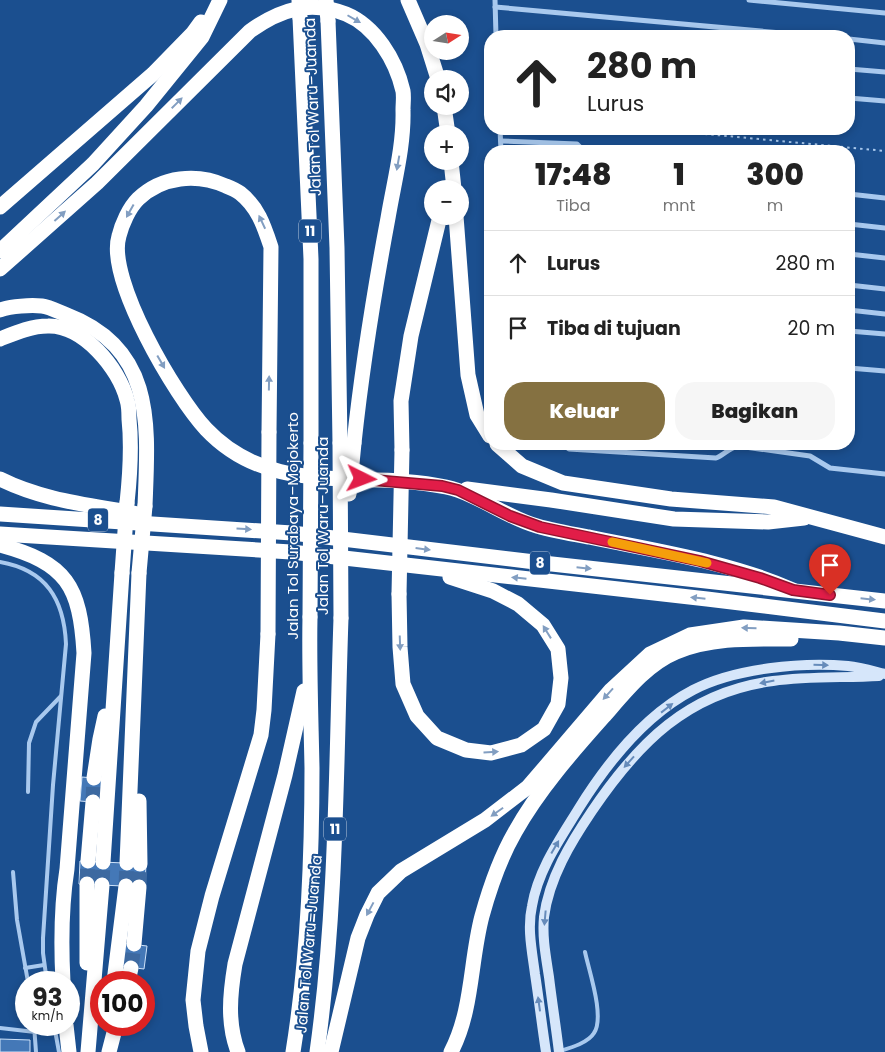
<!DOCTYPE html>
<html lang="id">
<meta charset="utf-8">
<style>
body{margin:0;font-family:Poppins,sans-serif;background:#f6f6f6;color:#222;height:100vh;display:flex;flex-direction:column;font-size:19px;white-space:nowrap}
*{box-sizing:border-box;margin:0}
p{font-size:16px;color:#767676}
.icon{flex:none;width:28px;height:28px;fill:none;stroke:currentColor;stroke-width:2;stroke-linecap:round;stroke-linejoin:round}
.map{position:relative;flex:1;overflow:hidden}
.sheet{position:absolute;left:484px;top:145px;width:371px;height:305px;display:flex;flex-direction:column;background:#fff;border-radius:20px;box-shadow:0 2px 8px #0003}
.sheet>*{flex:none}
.guide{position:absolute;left:484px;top:30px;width:371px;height:105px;border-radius:20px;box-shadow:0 2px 8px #0003;background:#fff;color:#222;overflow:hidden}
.needle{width:32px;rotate:78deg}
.tools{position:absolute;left:424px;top:15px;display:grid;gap:10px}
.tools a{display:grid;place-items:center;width:45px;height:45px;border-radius:50%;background:#fff;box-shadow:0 2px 8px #0003;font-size:25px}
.speed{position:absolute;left:15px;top:971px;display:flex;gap:10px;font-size:25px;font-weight:700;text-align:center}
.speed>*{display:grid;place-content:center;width:65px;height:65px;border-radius:50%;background:#fff;box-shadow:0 2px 8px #0003;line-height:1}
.speed small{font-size:12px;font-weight:400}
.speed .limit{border:8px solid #d22;background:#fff;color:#111}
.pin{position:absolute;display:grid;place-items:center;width:42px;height:42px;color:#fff;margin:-51px -21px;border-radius:50% 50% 50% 0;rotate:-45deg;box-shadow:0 0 5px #0007}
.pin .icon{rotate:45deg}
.me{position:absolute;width:55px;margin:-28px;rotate:93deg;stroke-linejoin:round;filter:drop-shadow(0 0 4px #0008)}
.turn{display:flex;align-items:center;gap:18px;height:105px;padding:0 20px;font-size:22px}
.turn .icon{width:65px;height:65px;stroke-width:2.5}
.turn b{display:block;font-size:35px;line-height:42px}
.eta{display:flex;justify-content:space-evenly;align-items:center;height:85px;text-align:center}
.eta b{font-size:30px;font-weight:800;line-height:35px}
.action{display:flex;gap:10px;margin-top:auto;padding:10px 20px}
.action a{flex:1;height:58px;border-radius:20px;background:#857141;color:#fff;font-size:20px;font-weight:800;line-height:58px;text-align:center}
.action a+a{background:#f6f6f6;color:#222}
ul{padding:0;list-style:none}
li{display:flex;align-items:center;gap:15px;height:65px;padding:0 20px;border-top:1px solid #e0e0e0}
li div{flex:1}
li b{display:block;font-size:19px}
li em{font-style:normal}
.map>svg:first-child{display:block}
.building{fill:#4478b7;stroke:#cfe3fa}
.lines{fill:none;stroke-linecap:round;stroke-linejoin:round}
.highway-tunnel{stroke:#3d69a0;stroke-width:15;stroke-dasharray:15 8;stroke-linecap:butt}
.path{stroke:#a9c9ee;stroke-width:2;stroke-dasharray:2.5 4;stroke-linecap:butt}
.lane{stroke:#a9c9ee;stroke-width:4}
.street{stroke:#a9c9ee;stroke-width:5}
.secondary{stroke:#d6e6fa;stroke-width:10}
.highway{stroke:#fff;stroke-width:15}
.highway-bridge{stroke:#fff;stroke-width:15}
.oneway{fill:#829ec1}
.oneway2{fill:#668bba}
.route-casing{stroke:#92132f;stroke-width:12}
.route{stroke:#e11d48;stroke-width:9}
.slow{stroke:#f59e0b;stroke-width:9}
.labels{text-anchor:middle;stroke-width:4;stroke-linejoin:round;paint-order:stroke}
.shield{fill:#1b4f8f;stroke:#bbcadd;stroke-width:1}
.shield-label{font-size:14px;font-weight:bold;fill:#fff}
.street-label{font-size:15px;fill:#fff;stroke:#1b4f8f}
</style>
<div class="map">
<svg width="885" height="1052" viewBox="0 0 885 1052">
<rect width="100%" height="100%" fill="#1b4f8f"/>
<!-- building -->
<g class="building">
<path d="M82 777 106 779 104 803 80 801Z"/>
<path d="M80 861 146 864 145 887 79 884Z"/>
<path d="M121 943 147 946 144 969 118 966Z"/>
<path d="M0 1039 30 1040V1052H0Z"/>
</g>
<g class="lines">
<!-- highway-tunnel -->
<g class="highway-tunnel">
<path d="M93 802 94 778"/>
<path d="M87 884 88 861"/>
<path d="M102 885 103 862"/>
<path d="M126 886 127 863"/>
<path d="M139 887 140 864"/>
<path d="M131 968 134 944"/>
</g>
<!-- path -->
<path class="path" d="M653 129 885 151"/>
<!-- lane -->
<g class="lane">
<path d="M0 562C46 570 64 599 66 644L53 785 43 938V953L47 982"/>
<path d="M28 792 29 743 36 722 61 696"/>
<path d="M13 872 17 920 28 982"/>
<path d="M25 968 44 965"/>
<path d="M34 1025 36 1052"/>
<path d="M54 1025 59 1052"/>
<path d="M0 1028 35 1032"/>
<path d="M560 1051C570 1048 588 1043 594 1033 605 1017 589 971 585 952"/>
</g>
<!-- street -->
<g class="street">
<path d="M495 0 496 36"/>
<path d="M749 0 885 13"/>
<path d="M495 7 815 36"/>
<path d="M849 39 885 43"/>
<path d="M849 69 885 72"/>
<path d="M849 98 885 101"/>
<path d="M500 129 501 151"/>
<path d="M501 141 577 144 584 151"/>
<path d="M849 194 885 198"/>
<path d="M849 224 885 228"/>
<path d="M849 254 885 258"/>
<path d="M849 285 885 289"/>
<path d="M849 310 885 314"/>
<path d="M849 331 885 334"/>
<path d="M849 368 885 371"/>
<path d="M562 444 569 449 716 458C724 455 729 448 738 446L810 456 830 468 885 474"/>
</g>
<!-- secondary -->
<g class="secondary">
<path d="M546 1052C542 1026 539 1000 535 974 532 951 527 928 532 906 538 870 560 839 579 808 607 763 645 715 693 690 735 668 802 662 848 666 860 667 873 671 885 674"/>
<path d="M559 1052C556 1027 552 1002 549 977 546 957 542 937 544 917 549 878 571 842 592 811 638 743 688 692 773 681 808 676 844 678 879 676"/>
</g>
<!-- highway -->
<g class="highway">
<path d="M408 0 427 44 438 79"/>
<path d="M300 18 311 259V443"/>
<path d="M328 21 337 248 340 443"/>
<path d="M444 106 448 134"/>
<path d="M451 161 454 189"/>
<path d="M0 207 153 74 193 33 201 22"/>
<path d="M456 216 468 375 477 415 490 436"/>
<path d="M0 251 93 164 146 106 202 37 220 0"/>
<path d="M0 269 97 183 250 31C281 9 310 0 346 14 375 26 396 60 403 91 404 97 403 103 403 110 404 146 394 182 388 218 374 293 362 368 354 443"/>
<path d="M0 310C12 306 30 305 42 306 50 307 59 312 67 315 156 349 148 426 145 506"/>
<path d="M0 339C15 333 31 326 48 326 83 325 119 368 127 400 129 406 129 413 129 419 132 447 130 475 127 503"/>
<path d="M269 432 271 247C264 226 258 207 240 193 236 190 231 188 226 186 197 173 162 176 138 199 129 208 122 224 119 236 106 279 176 397 206 429 272 499 362 469 446 487 478 494 505 517 537 526 554 531 572 534 589 537 656 551 730 562 793 590"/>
<path d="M497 444 522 466 563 483 671 499 774 507 885 537"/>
<path d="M402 450 401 401 411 336 440 216"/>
<path d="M0 479C44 501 91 505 138 514"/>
<path d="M467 489 551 500 674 519 768 522 804 518"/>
<path d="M0 514 292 533 543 563 885 601"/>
<path d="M0 534 291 552 707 599 885 621"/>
<path d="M0 545C67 563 80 586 84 653L67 869C61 907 61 944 63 982"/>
<path d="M399 594 400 647 403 684 417 716 437 738 466 750 491 753 521 745 544 729 558 704 561 678 558 649 543 625 518 604 493 591 450 577"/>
<path d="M94 778 100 739 105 716"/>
<path d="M139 801 140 864"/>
<path d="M88 861 93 802"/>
<path d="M103 862 122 573"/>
<path d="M127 863 139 573"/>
<path d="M134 944 139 887"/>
<path d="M87 963V884"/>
<path d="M114 982 126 886"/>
<path d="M128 982 131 968"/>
<path d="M66 1025 69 1052"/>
<path d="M88 1052 102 885"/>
<path d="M109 1052 116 1025"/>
<path d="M201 1052 196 1026 193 1000 198 951 212 896 261 735 264 710 268 634"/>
<path d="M238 1052C227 1023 230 994 235 964L285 775 304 691"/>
<path d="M293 1052C308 959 312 863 312 768 311 718 309 667 310 617"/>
<path d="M317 1052C337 909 336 763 341 618"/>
<path d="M331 1052 358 938 367 915 378 893 401 871 485 820 528 787 611 690 650 654 690 635 744 627 839 633 885 638"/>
<path d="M451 1052C473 1010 470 961 482 916 490 887 500 858 515 832 539 789 573 751 605 715 625 692 647 664 676 652 713 637 752 639 791 639"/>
</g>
<!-- highway-bridge -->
<g class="highway-bridge">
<path d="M299 0 300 18"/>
<path d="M326 0 328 21"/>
<path d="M340 443 341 618"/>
<path d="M349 494 354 443"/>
<path d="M122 573 127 503"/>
<path d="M139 573 145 506"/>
<path d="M399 594 402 450"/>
<path d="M310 617 311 443"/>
<path d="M268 634 269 432"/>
</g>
</g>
<!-- one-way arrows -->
<defs><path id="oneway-solid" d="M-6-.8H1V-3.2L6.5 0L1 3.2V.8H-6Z" transform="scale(1.25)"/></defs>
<g class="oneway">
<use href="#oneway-solid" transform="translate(354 19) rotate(30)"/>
<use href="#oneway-solid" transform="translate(177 103) rotate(-45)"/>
<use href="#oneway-solid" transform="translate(398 163) rotate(100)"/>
<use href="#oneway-solid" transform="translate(130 211) rotate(119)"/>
<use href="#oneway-solid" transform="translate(60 216) rotate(-42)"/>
<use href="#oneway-solid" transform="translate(262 222) rotate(-115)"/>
<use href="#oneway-solid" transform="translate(161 362) rotate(60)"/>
<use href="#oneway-solid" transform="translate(269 383) rotate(-89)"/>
<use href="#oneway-solid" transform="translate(244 529) rotate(3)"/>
<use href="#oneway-solid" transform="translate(423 549) rotate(7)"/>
<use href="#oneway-solid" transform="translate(584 568) rotate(6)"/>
<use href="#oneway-solid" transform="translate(519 578) rotate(-174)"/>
<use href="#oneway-solid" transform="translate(698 598) rotate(-174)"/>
<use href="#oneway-solid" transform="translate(868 599) rotate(6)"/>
<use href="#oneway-solid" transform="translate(749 628) rotate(-179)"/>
<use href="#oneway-solid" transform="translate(547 632) rotate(-122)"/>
<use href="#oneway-solid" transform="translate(400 643) rotate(88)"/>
<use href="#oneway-solid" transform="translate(608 694) rotate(132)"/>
<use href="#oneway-solid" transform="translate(491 752) rotate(-3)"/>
<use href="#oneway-solid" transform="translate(497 812) rotate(145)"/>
<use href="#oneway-solid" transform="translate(370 909) rotate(118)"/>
</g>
<g class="oneway2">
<use href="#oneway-solid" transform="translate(821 665) rotate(2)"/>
<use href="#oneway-solid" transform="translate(767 682) rotate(169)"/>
<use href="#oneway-solid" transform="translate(667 708) rotate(-38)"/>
<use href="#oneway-solid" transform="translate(629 762) rotate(132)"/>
<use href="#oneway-solid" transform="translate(555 847) rotate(-60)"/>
<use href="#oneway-solid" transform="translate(545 918) rotate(95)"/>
<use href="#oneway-solid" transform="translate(539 1004) rotate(-98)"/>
</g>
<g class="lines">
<defs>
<path id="route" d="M362 479 442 486 458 490 510 516 540 527 700 561 760 578 793 590 830 595"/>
</defs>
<!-- route casing -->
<use href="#route" class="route-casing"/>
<!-- route -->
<use href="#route" class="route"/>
<!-- slow -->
<path class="slow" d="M612 542 707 563"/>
</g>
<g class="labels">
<!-- shield labels -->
<g class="shield">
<rect x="299" y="219.5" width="22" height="23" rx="4"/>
<rect x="88" y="508.5" width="20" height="23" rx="4"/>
<rect x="530" y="551.5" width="20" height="23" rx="4"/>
<rect x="324" y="817.5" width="22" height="23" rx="4"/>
</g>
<g class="shield-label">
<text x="310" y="236">11</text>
<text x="98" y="525">8</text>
<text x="540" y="568">8</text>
<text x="335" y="834">11</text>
</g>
<!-- street labels -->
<g class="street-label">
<text transform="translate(313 107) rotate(-92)" y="5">Jalan Tol Waru–Juanda</text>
<text transform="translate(293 526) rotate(-90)" y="5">Jalan Tol Surabaya–Mojokerto</text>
<text transform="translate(323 526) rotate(-90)" y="5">Jalan Tol Waru–Juanda</text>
<text transform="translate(309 944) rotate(-85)" y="5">Jalan Tol Waru–Juanda</text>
</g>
</g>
</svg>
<div class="tools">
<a><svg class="needle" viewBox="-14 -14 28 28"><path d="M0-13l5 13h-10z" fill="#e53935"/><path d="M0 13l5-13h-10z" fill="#767676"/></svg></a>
<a><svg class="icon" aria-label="sound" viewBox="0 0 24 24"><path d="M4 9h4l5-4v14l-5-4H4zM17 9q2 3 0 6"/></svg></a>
<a>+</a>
<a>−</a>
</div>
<div class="speed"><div>93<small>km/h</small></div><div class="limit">100</div></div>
<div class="pin" style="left:830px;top:595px;background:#d93025"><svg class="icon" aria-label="arrive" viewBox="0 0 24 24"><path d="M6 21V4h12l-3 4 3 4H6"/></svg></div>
<svg class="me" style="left:362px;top:479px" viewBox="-20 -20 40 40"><path d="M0-17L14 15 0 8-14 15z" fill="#e11d48" stroke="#fff" stroke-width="4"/></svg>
<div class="guide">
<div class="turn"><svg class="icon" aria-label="ahead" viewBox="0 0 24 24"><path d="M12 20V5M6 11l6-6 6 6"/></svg><div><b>280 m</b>Lurus</div></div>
</div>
<section class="sheet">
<div class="eta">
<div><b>17:48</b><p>Tiba</p></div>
<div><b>1</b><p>mnt</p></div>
<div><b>300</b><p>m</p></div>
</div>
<ul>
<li><svg class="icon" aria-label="ahead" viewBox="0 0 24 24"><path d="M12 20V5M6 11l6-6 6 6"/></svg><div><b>Lurus</b></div><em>280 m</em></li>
<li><svg class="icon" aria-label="arrive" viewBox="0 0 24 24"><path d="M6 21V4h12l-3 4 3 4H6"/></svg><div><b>Tiba di tujuan</b></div><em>20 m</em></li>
</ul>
<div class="action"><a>Keluar</a><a>Bagikan</a></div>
</section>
</div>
